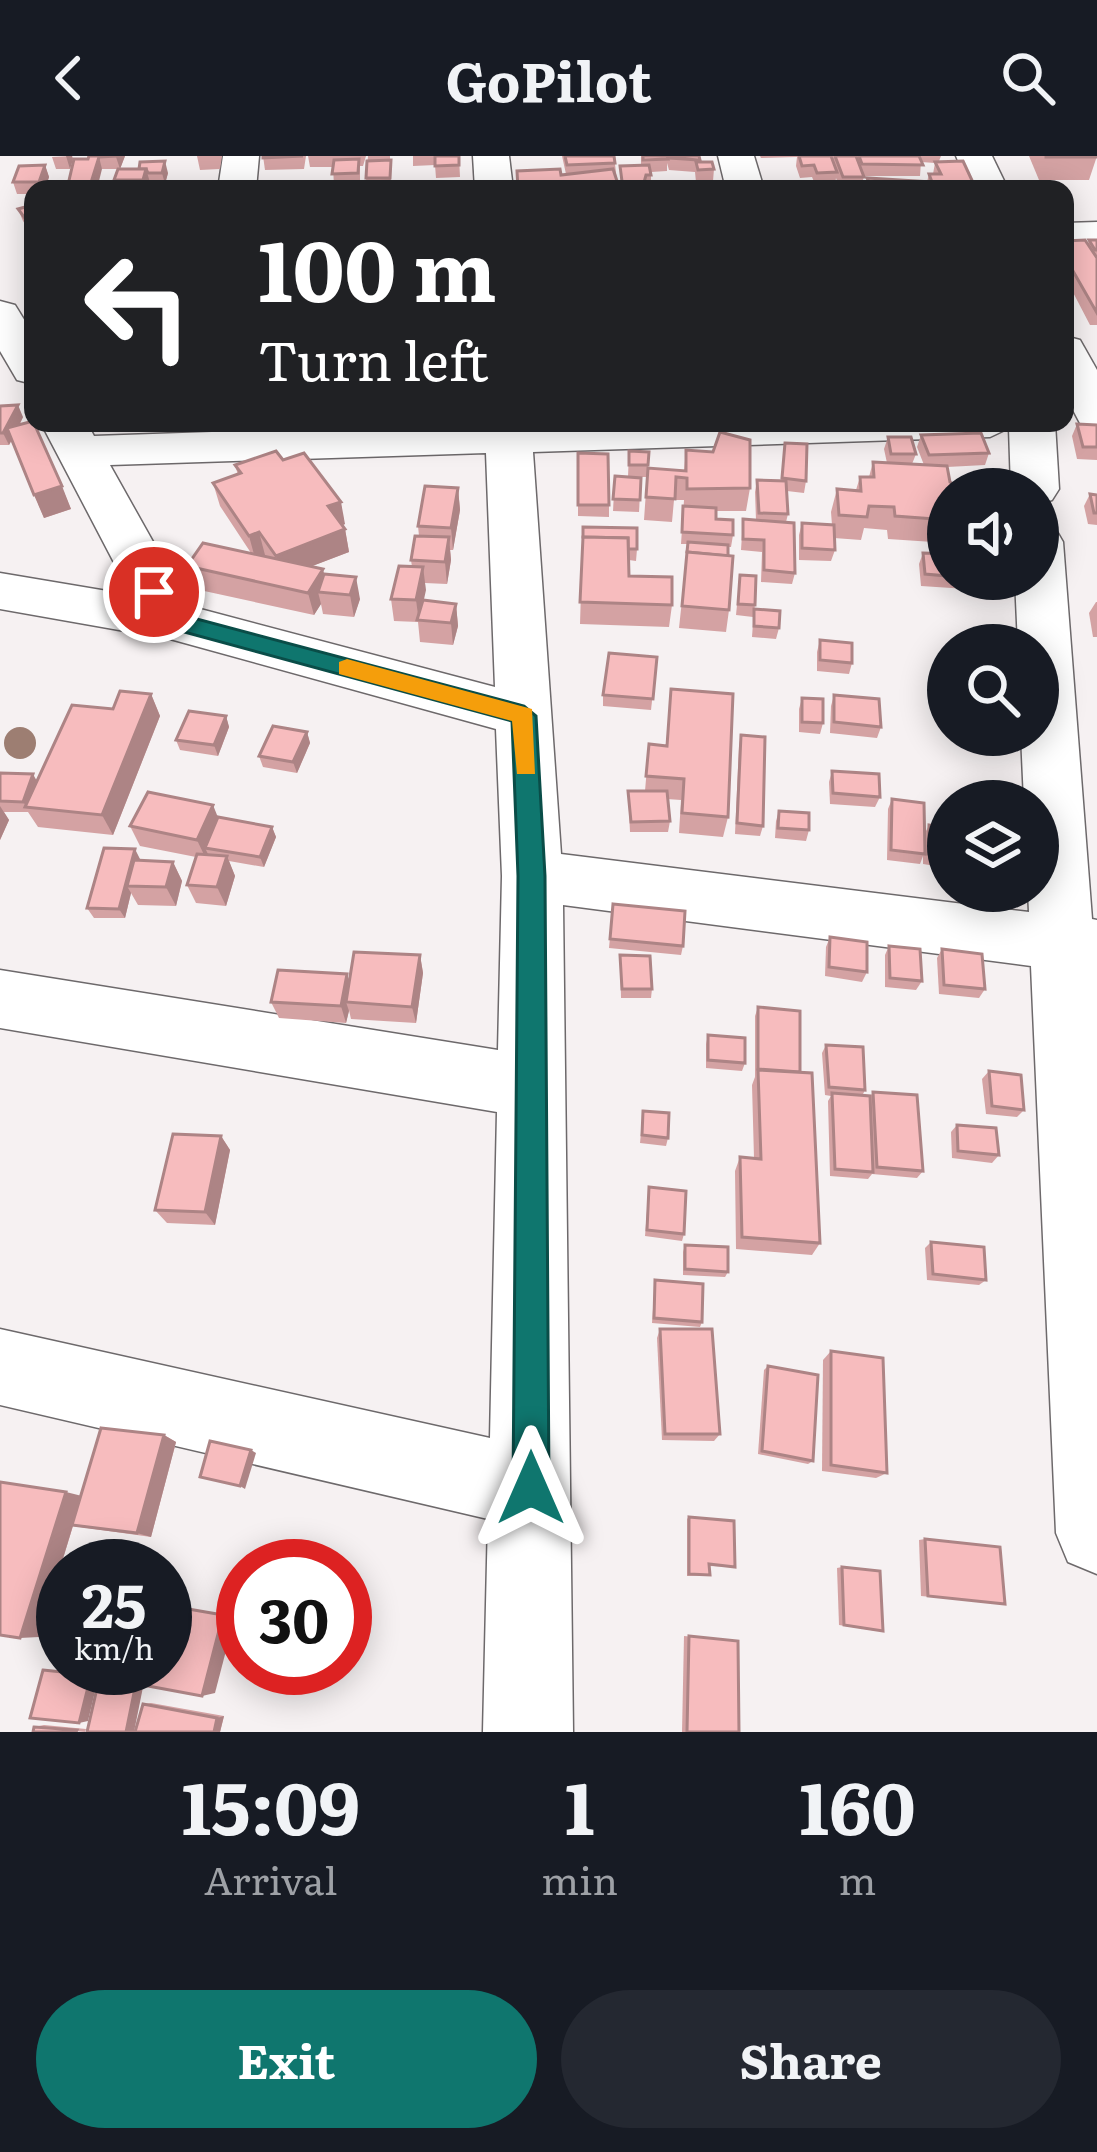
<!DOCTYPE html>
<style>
body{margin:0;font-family:Literata,serif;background:#242831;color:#f1f3f6;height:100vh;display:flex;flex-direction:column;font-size:45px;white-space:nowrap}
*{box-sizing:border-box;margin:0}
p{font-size:39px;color:#9ea1a6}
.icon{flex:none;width:66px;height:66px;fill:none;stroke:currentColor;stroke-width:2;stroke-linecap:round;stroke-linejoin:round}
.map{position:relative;height:1576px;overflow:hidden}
.side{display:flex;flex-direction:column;background:#171b24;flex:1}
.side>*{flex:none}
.banner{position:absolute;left:24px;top:24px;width:1050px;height:252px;border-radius:24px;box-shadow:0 6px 30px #0003;background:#202124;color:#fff;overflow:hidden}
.tools{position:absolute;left:927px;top:312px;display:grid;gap:24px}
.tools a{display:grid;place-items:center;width:132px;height:132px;border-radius:50%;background:#171b24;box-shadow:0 6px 30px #0003;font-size:60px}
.speed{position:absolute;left:36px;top:1383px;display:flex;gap:24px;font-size:60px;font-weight:700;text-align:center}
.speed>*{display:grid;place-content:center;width:156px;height:156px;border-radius:50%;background:#171b24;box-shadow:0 6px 30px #0003;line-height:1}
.speed small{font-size:30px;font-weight:400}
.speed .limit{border:18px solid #d22;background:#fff;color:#111}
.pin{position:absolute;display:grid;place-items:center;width:102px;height:102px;color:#fff;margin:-51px;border:6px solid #fff;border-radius:50%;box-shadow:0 3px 12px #0007}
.me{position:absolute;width:132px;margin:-66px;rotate:0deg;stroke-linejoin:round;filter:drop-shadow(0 0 9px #0008)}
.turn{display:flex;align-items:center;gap:42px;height:252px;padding:0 36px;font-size:54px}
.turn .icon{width:156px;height:156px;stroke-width:2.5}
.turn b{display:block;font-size:84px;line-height:102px}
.eta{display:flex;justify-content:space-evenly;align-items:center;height:204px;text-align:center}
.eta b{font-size:72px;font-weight:700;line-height:84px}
.primary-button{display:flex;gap:24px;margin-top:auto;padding:24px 36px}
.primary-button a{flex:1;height:138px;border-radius:72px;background:#0f766e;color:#fff;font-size:48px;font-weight:700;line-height:138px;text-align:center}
.primary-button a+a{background:#242831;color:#f1f3f6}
header{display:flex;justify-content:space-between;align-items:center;height:156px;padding:0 36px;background:#171b24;font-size:54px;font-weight:700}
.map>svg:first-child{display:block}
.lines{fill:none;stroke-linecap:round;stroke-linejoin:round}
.minor-casing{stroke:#6d696b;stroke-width:3}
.minor{fill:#fff;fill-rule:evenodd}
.tree{fill:#9d7e72}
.wall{fill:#d4a2a3}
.shaded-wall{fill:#ad8485}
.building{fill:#f7bcbe;stroke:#ad8485;stroke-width:3}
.route{fill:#0f766e;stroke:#0a4d48;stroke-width:3}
.slow{fill:#f59e0b}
</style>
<header><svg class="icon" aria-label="back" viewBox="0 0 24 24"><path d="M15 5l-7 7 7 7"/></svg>GoPilot<svg class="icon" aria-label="search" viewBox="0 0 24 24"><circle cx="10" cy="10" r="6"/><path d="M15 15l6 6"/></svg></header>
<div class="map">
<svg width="1097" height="1576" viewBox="0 0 1097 1576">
<rect width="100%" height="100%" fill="#f6f1f2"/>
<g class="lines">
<defs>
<g id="minor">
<path d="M223 0H259L256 33H218Z"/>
<path d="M473 0H509L513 33H475Z"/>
<path d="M718 0H754L764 33H726Z"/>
<path d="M956 0H992L1008 33H970Z"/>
<path d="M1097 66V90L1065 91V67Z"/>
<path d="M0 145 15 149 33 178V228L17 224 0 195Z"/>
<path d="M1065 180 1080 184 1097 214V273L1081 269 1065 239Z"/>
<path d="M41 267H87L94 280 485 267H1055L1059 333 1052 344 1038 348V333H1011L1009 272 990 281 533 296 561 698 1029 756 1028 735H1038V645H1024L1021 579H1038V489H1018L1015 423H1038V369L1056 374 1063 386 1092 763 1097 764V1418L1068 1406 1056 1377 1031 810 563 749 573 1576H483L488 1363 0 1249V1173L490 1282 497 956 0 872V814L498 894 502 720 496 573 170 483 0 453V417L131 439ZM486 297 495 531 189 450 110 309Z"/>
</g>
</defs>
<!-- minor casing -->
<use href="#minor" class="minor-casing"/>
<!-- minor -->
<use href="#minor" class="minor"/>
</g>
<!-- trees -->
<circle class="tree" cx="20" cy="587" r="16"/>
<!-- wall -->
<g class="wall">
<path d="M72 0 73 3 70 13H56L52 1Z"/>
<path d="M89 0H125L120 13H102L88 3Z"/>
<path d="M197 0H222L220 13 200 14Z"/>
<path d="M263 0H306L304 13 265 14Z"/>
<path d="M308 0H366L363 10H360V29L334 30 333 11H310Z"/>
<path d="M368 0H390L391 33H367L366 22Z"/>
<path d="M413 0H459L460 21 436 22 435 9 413 10Z"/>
<path d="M562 0H614L618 33H517V15L566 18Z"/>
<path d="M641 0H699L700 6 714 13 713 25 696 26 695 16 669 14 667 7V15L651 16V30L668 33H621L620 10 641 9Z"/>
<path d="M760 0H941L939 5 976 33H865L867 22 927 26 929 18H933L935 7 921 6 920 20H864L861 32 840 33 836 22 835 28H815L812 21 800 22 796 10 797 1 761 2Z"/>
<path d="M1029 0H1097L1089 24H1039Z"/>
<path d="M45 9 49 21 45 33H33V38H17L13 26Z"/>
<path d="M118 13 168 17 165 28 151 29 152 33H116L114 24Z"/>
<path d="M33 49V79L23 65 18 53Z"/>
<path d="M1089 84H1097V169H1090L1065 121V85L1088 88Z"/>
<path d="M0 250 23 261 20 268 35 267 71 353 44 362 12 284 9 289H0Z"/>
<path d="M1077 268 1097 269V304L1077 303 1072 280Z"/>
<path d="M921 279 989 297 985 309 947 311 948 387 888 383 887 374 864 372 861 384 834 382 835 394 831 405 799 404V379L802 367 832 369 831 356 837 333 856 334 860 321H869L873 306 887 307 884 293 888 281 916 298 912 308 924 309 917 291Z"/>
<path d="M785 287 806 325 804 337 787 335 788 358 786 366 795 417 792 428 761 426 762 396 741 394 743 363 756 364 755 336 757 324 781 325Z"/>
<path d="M686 294 750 332 746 355H716V363L733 379 731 391H728L729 454 726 476 679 472 688 388H681L684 344H674L672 366 644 364 647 321H628L629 295 649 296 648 313 684 315Z"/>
<path d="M578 297 609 349V361L578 360Z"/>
<path d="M283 304 345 368 343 369 345 373 349 396 312 410 360 443 354 461 323 458 321 448 314 459 195 433 187 410 251 397 220 350 213 327 238 319 235 309Z"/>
<path d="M615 320 641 322 639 356 613 355Z"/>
<path d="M458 332 460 354 453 394H450L451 404 447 428 425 427 423 444 456 448 458 470 453 489 420 486 418 466 394 465 391 443 412 411 411 404 419 380 418 370Z"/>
<path d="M1090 338 1097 339V369L1088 368 1084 350Z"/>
<path d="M583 371 637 393 636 405 629 404V420L672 449 669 471 580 468Z"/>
<path d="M923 397 948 398V423H1002L997 435 921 430 919 408Z"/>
<path d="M740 419 755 449 753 461 736 459Z"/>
<path d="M1096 446H1097V481H1093L1089 457Z"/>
<path d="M754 453 779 472 776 483 752 481Z"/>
<path d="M820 484 852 507 849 518 817 515V496Z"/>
<path d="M657 501 651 554 603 550V539Z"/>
<path d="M671 533 728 661 723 681 679 677 681 644 667 643 670 665 668 676H630L628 635H645L649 588 666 590Z"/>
<path d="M151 538 160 560 113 679 38 671 28 656H4L9 664 0 684V617L37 626 113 553Z"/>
<path d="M834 539 881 571 877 582 830 577 831 550Z"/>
<path d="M802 542 823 567 820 578 799 576V553Z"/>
<path d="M226 560 229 571 218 600 180 594 176 584Z"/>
<path d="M307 576 310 587 297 617 263 611 259 600Z"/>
<path d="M741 579 763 670 760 680 735 678 739 590Z"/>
<path d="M832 615 880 641 875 651 830 648 829 626Z"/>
<path d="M892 643 924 679 929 669 948 672V712L923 708V700L920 708 887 704 888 653Z"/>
<path d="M779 655 809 674 806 685 775 682 776 665Z"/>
<path d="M218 661 272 671 276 681 264 711 229 705 235 720 226 750 196 747 187 729 196 701 140 690 130 670Z"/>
<path d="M140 703V705L173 706 182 725 176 750 138 749 131 737 125 762H94L87 752Z"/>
<path d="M613 748 683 790 681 799 609 792Z"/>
<path d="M830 781 867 816 862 826 825 820 826 791Z"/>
<path d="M889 790 922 825 916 834 885 831V799Z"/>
<path d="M942 793 985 833 979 842 939 838 937 802Z"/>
<path d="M420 799 423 817 416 867 351 863 349 854 346 867 279 862 271 846 347 818 350 826Z"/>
<path d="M620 799 652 833 651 842H621Z"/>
<path d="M758 851 800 916 820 1087 812 1099 736 1093 735 1015 740 1001 754 1002 752 929 755 921V860Z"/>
<path d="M708 879 745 907 742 915 706 912V888Z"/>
<path d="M826 889 865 934 862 940 870 941 873 936 923 1015 917 1022 872 1018 868 1023 830 1020 828 945 831 940 825 939 822 897Z"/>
<path d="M989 915 1024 954 1017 961 986 958 982 923Z"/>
<path d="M643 955 668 982 666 990 640 987Z"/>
<path d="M957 969 999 999 992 1007 952 1002 951 976Z"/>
<path d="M221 980 230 994 215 1069 167 1067 155 1054Z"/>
<path d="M649 1031 684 1078 682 1085 645 1080Z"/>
<path d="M931 1086 986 1124 979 1129 927 1124 925 1092Z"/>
<path d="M685 1089 728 1116 725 1121 683 1119V1096Z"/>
<path d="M655 1124 702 1166 700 1171 652 1167Z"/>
<path d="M660 1173 720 1278 714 1285 662 1284 657 1182Z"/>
<path d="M831 1195 887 1317 876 1322 822 1315 823 1204Z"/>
<path d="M768 1210 813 1305 808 1308 758 1298 764 1214Z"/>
<path d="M164 1279 176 1286 151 1381 73 1370 39 1481 81 1340Z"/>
<path d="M689 1361 735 1411 709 1410 710 1419 687 1420V1363Z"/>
<path d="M925 1383 1005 1448 921 1440 919 1384Z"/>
<path d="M842 1411 877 1475 839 1469 837 1412Z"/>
<path d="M684 1480 738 1485 739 1576H682Z"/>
<path d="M151 1547 224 1560 220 1576H135L143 1548Z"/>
<path d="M44 1569 86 1573 85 1576 34 1571Z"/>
</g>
<!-- shaded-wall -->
<g class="shaded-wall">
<path d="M66 0H72L73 3 70 13Z"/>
<path d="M117 0H125L120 13 116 1Z"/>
<path d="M99 1 102 13 97 33H89Z"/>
<path d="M165 5 168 17 165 28 162 17Z"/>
<path d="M45 9 49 21 45 33H42L39 26Z"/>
<path d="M146 13 152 33H146L143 24Z"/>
<path d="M18 249 23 261 9 289 3 277Z"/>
<path d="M62 330 71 353 44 362 34 339Z"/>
<path d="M458 332 460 354 453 394 451 372Z"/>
<path d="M341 346 345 368 333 373 328 350Z"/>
<path d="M345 373 349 396 281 422 276 400Z"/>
<path d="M259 376 265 399 255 402 249 380Z"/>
<path d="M449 381 451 404 447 428 445 406Z"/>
<path d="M423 411 426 434 419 466 416 444Z"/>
<path d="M323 413 328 435 318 436 321 448 314 459 308 437Z"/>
<path d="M356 421 360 443 354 461 350 439Z"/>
<path d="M456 448 458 470 453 489 451 467Z"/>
<path d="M151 538 160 560 113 679 102 659Z"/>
<path d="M226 560 229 571 218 600 214 589Z"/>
<path d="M307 576 310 587 297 617 293 606Z"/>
<path d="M33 618 39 629 27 651 23 646Z"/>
<path d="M213 649 221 669 205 692 208 698 206 703 197 684Z"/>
<path d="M0 650 9 664 0 684Z"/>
<path d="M272 671 276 681 264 711 260 701Z"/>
<path d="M135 693 140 703 133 730H127L131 737 125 762 119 753Z"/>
<path d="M227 700 235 720 226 750 217 731Z"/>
<path d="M173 706 182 725 176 750 166 731Z"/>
<path d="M420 799 423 817 416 867 412 851Z"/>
<path d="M347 818 352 835 346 846 349 855 346 867 341 850Z"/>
<path d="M221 980 230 994 215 1069 205 1056Z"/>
<path d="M164 1279 176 1286 151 1381 137 1377Z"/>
<path d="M251 1294 256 1297 245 1333 240 1330Z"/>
<path d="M66 1336 82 1340 39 1481 20 1482Z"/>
<path d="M223 1459 235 1460 215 1537 202 1540Z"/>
<path d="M99 1518 88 1565 79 1567 91 1519Z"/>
<path d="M143 1531 134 1576H126L135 1532Z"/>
<path d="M224 1560 220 1576H214L217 1562Z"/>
</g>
<!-- building -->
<g class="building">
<path d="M89 0H117L99 1 89 33H67L74 3H88Z"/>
<path d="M263 0H303L263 2Z"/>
<path d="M435 0H459V9L435 10Z"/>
<path d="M565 0H614L615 7 567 9Z"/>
<path d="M643 0H667L668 3 643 4Z"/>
<path d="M669 0H699L700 4 670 2Z"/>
<path d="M799 0H831L837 16 817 17 814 9 802 10Z"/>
<path d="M835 0H856L864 21H843Z"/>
<path d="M859 0H919L923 9 862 8Z"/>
<rect x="1046" y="0" width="51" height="1"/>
<path d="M359 3 358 17 332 18 334 4Z"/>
<path d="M391 4 390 22H366L367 5Z"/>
<path d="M165 5 162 17H148L146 13H139L140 6Z"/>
<path d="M963 5 976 33H872L867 22 932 26 929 18H941L935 6Z"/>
<path d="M696 6H712L714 13 698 14Z"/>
<path d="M45 9 39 26H13L19 10Z"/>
<path d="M649 9 651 19H646L643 30 667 29 668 33H623L620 10Z"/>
<path d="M118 13H146L143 24H114Z"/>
<path d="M560 13 561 19 613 13 618 28 609 29 610 33H587L594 29 585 27H562L563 33H518L517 15Z"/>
<path d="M389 25 387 33H371V26Z"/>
<path d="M210 30 209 33H168L169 31Z"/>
<path d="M33 49V73L18 53Z"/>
<path d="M1085 84 1097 102V157L1065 101V85Z"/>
<path d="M1089 84H1097V94H1095Z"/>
<path d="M18 249 3 277H0V250Z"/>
<path d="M33 265 62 330 34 339 7 272Z"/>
<path d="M1077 268 1097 269V291H1083Z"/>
<path d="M720 276 750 284V332L687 333V322L676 321 675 343 646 341 648 312 686 315V294L713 296Z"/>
<path d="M981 277 989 297 929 299 921 279Z"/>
<path d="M888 281H911L916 298H891Z"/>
<path d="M785 287 807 288 806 325 782 322Z"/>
<path d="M276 295 283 304 304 297 341 346 328 350 345 373 276 400 259 376 249 380 213 327 241 317 235 309Z"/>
<path d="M629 295 649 296 648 309H629Z"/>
<path d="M578 297 608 298 609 349H578Z"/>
<path d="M873 306 947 310 950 326 961 333H948V364L895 360 894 351 869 350 867 361 839 359 837 333 861 335 860 321H874Z"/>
<path d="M615 320 641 322 640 344 613 343Z"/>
<path d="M757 324 786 325 788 358 759 357Z"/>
<path d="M425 330 458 332 451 372 418 370Z"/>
<path d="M1090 338 1097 339V357H1094Z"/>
<path d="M683 350 716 352V363L733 364V379L682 376Z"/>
<path d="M743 363 794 367 795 417 764 414V384L743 383Z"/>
<path d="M802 367 834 369 835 394 802 392Z"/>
<path d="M583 371 637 372V393H628V382L583 381Z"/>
<path d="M415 380 449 381 445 406 411 404Z"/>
<path d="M583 381 628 382 629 420 672 421V449L580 446Z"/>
<path d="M688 386 728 389V400L687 396Z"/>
<path d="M203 387 323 413 308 437 187 410Z"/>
<path d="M687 396 733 400 729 454 682 450Z"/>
<path d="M923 397 948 398V420L925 418Z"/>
<path d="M399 410 423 411 416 444 391 443Z"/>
<path d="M324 418 356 421 350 439 318 436Z"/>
<path d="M740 419 756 420 755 449 738 448Z"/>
<path d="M423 444 456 448 451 467 417 464Z"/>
<path d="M754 453 780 455 779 472 754 470Z"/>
<path d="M820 484 852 487V507L820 504Z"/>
<path d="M609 497 657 501 653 543 603 539Z"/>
<path d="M671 533 733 538 728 661 682 657 684 623 646 620 649 588 667 590Z"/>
<path d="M120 535 151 538 102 659 25 651 72 549 113 553Z"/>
<path d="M834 539 879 543 881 571 834 566Z"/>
<path d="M802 542 823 543V567L802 566Z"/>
<path d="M189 555 226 560 214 589 176 584Z"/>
<path d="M273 570 307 576 293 606 259 600Z"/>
<path d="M741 579 765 581 763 670 737 667Z"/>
<path d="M832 615 879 618 880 641 833 637Z"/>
<path d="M0 617 33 618 23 646 0 645Z"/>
<path d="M628 635H667L670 665 631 666Z"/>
<path d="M148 636 213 649 197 684 130 670Z"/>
<path d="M892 643 924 647 925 698 891 694Z"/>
<path d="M779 655 809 657V674L778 672Z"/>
<path d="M218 661 272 671 260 701 205 692Z"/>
<path d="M929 669 948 672V701L928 698Z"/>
<path d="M104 692 135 693 119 753 87 752Z"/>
<path d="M197 698 227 700 217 731 187 729Z"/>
<path d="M134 704 173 706 166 731 127 730Z"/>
<path d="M613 748 685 755 683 790 610 783Z"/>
<path d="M830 781 867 786V816L829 811Z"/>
<path d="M889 790 920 793 922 825 890 822Z"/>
<path d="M942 793 982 798 985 833 944 829Z"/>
<path d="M354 796 420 799 412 851 346 846Z"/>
<path d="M620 799 650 800 652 833H622Z"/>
<path d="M278 814 347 818 341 850 271 846Z"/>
<path d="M758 851 800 855V916L758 913Z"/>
<path d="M708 879 745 882V907L708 904Z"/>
<path d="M826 889 863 891 865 934 829 931Z"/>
<path d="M758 914 812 917 820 1087 742 1081 740 1001 761 1003Z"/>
<path d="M989 915 1021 919 1024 954 992 950Z"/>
<path d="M873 936 917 939 923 1015 877 1011Z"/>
<path d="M832 937 870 940 873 1016 835 1013Z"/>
<path d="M643 955 669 957 668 982 642 979Z"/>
<path d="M957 969 996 972 999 999 958 995Z"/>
<path d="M173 978 221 980 205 1056 155 1054Z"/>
<path d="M649 1031 686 1035 684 1078 647 1074Z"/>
<path d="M931 1086 984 1091 986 1124 933 1118Z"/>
<path d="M685 1089 728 1091V1116L685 1113Z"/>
<path d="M655 1124 703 1128 702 1166 654 1162Z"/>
<path d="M660 1173H712L720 1278H665Z"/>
<path d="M831 1195 883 1202 887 1317 831 1309Z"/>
<path d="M768 1210 818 1219 813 1305 762 1295Z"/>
<path d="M101 1272 164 1279 137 1377 72 1369Z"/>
<path d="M210 1285 251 1294 240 1330 200 1321Z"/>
<path d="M0 1326 66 1336 20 1482 0 1479Z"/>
<path d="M689 1361 734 1365 735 1411 709 1408 710 1419 689 1418Z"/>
<path d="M925 1383 1000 1391 1005 1448 928 1440Z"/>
<path d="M842 1411 880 1415 883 1475 844 1469Z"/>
<path d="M165 1449 223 1459 202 1540 105 1522 108 1512H165Z"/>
<path d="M689 1480 738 1485 739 1576H687Z"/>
<path d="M43 1514 91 1519 79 1567 30 1562Z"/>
<path d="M98 1528 135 1532 126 1576H87Z"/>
<path d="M143 1548 217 1562 214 1576H135Z"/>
<path d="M34 1571 77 1574 76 1576H33Z"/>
</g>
<!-- route -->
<path class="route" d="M154 428 161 430 178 458 524 550 536 560 545 720 549 1332 543 1344 531 1350 519 1344 513 1332 518 720 512 565 162 470 142 436Z"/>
<!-- slow -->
<path class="slow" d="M347 503 532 553 535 618H517L512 565 339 518V506Z"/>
</svg>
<div class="tools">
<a><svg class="icon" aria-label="sound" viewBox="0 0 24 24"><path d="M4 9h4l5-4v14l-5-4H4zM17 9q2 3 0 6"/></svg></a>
<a><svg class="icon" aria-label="search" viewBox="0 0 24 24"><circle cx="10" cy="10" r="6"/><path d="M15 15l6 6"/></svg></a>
<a><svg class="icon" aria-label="layers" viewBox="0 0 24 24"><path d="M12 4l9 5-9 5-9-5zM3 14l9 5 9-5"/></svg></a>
</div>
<div class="speed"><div>25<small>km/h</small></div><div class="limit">30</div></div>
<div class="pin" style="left:154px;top:436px;background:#d93025"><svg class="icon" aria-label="arrive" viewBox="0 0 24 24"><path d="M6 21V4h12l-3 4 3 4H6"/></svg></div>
<svg class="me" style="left:531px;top:1332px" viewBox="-20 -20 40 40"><path d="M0-17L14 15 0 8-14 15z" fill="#0f766e" stroke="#fff" stroke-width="4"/></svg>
<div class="banner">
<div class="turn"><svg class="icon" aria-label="left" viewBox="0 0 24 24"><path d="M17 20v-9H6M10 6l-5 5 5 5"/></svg><div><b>100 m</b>Turn left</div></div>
</div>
</div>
<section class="side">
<div class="eta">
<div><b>15:09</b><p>Arrival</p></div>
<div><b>1</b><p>min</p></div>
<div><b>160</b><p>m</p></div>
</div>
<div class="primary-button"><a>Exit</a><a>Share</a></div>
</section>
